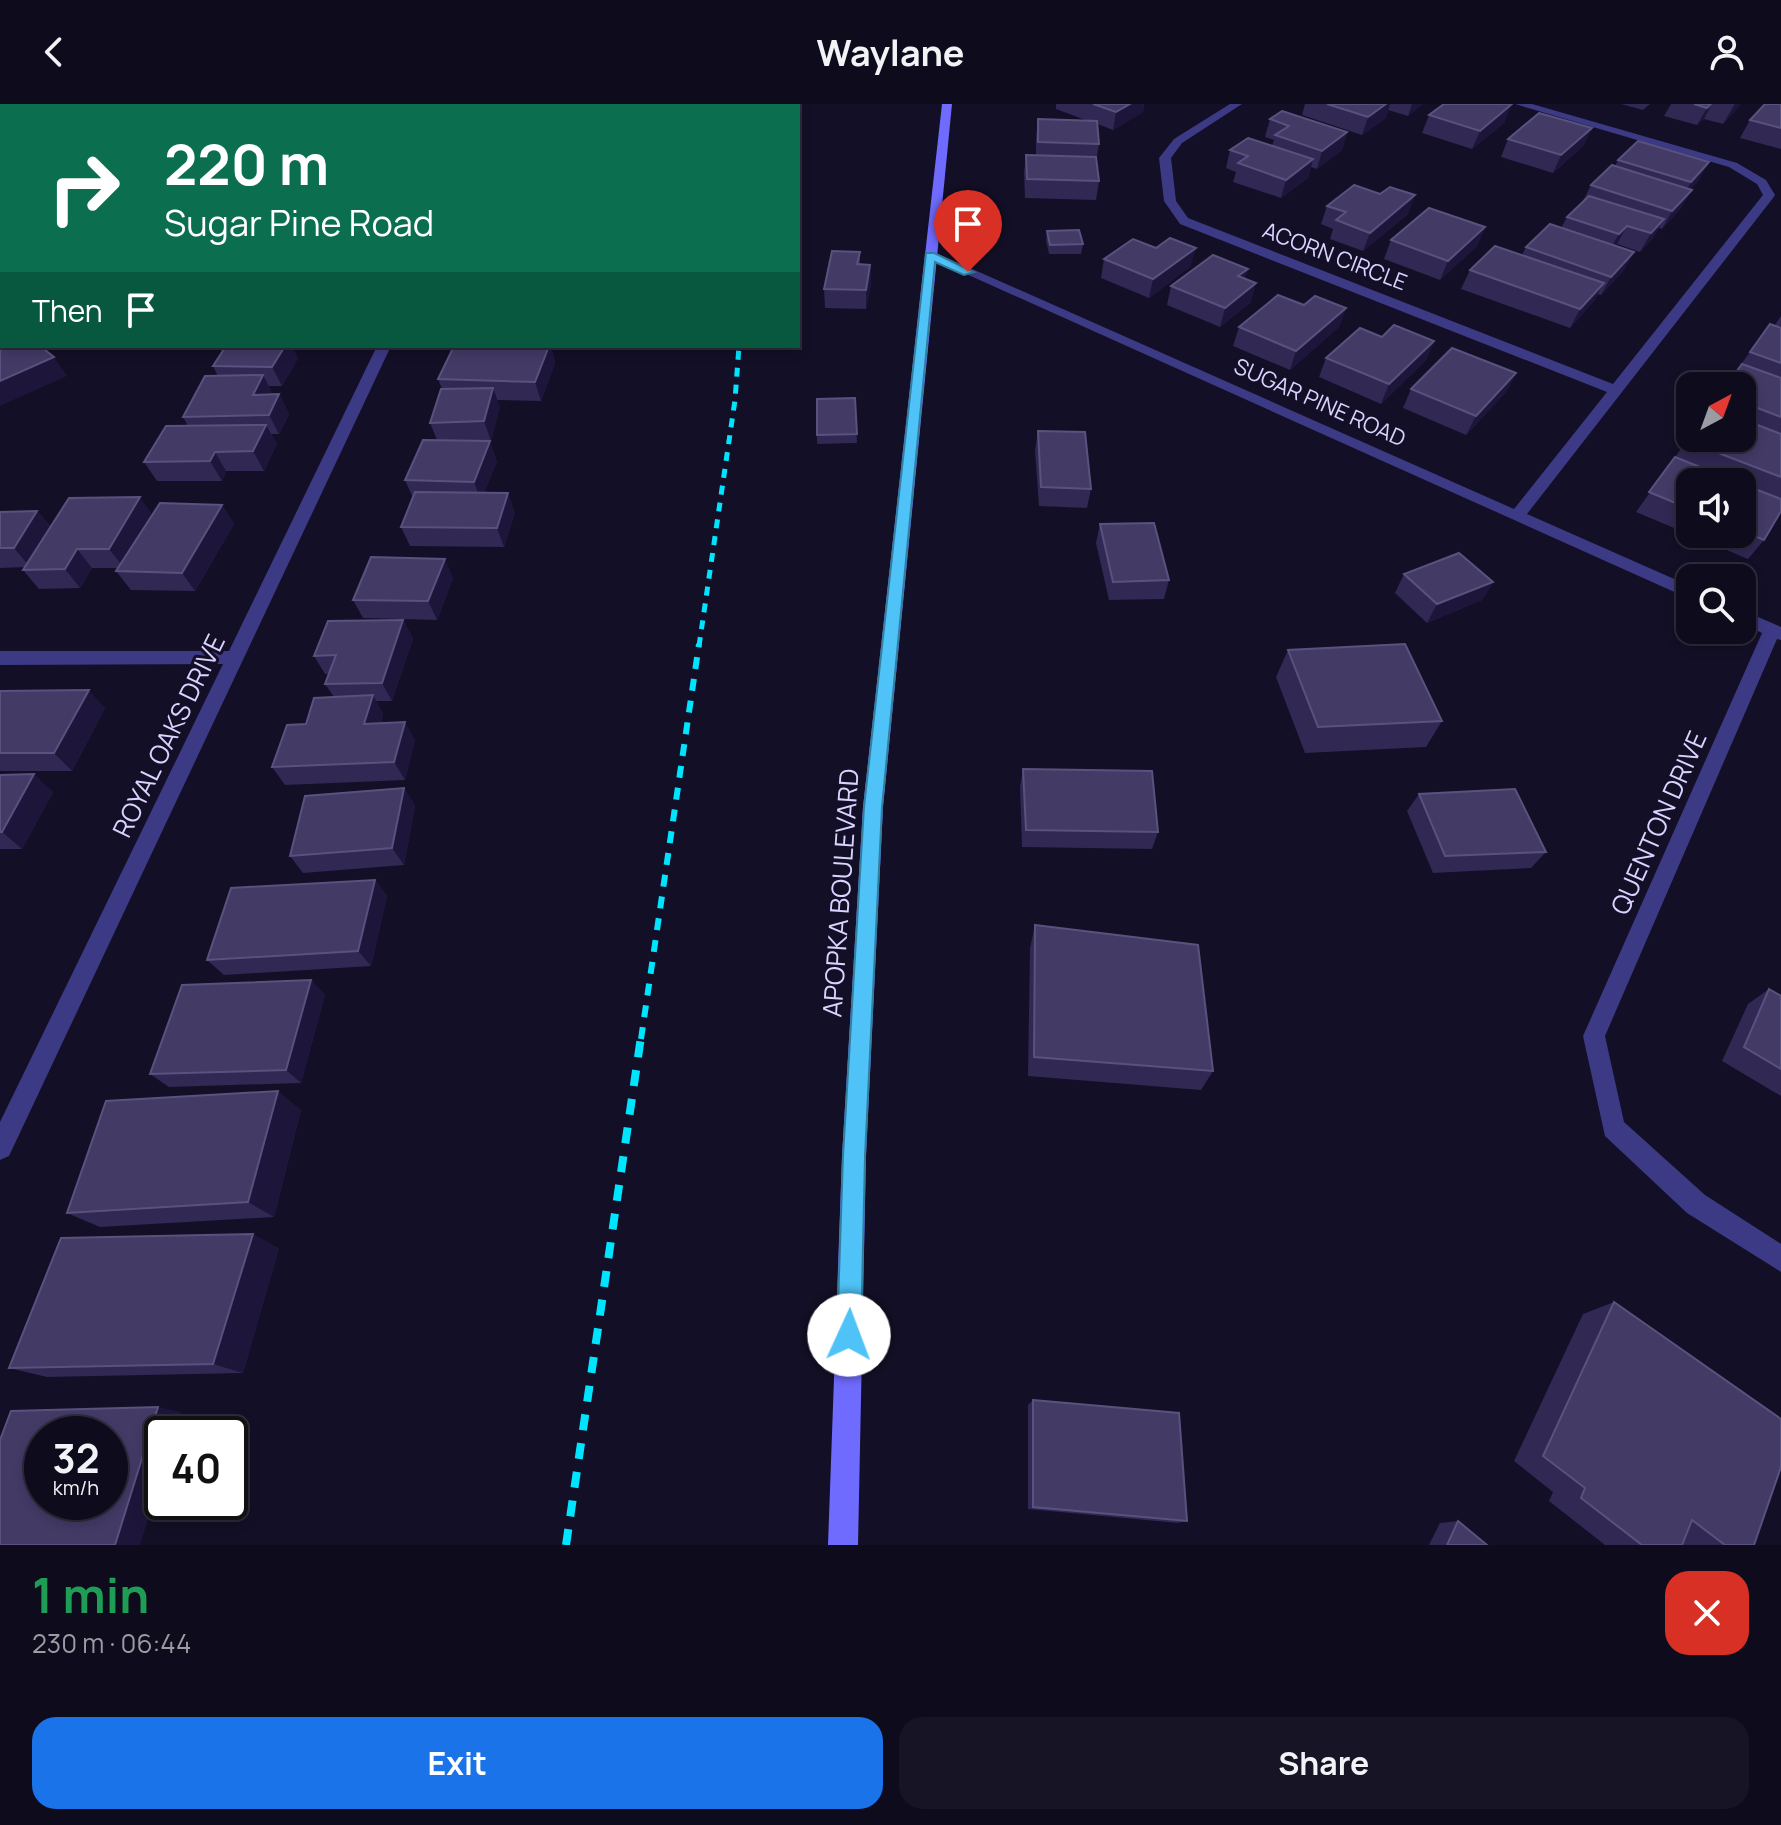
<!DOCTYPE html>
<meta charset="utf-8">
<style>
body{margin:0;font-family:Manrope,sans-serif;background:#171425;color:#f1f3f6;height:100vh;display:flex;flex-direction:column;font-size:30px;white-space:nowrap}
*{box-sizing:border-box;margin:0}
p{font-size:26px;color:#9b9ba3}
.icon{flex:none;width:44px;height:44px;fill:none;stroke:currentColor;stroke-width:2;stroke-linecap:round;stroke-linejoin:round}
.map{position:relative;height:1441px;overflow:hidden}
.sheet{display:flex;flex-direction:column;background:#0e0b1c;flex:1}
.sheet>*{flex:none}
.top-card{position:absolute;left:0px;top:0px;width:800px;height:244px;box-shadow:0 4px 12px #0003,0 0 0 2px #2e2b3b;background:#0b6e4f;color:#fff;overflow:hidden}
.needle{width:52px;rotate:41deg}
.tools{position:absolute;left:1676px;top:268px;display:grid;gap:16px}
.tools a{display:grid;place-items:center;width:80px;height:80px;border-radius:16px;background:#0e0b1c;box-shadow:0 4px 12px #0003,0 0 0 2px #2e2b3b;font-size:40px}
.speed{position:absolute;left:24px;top:1312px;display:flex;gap:16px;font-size:40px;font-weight:700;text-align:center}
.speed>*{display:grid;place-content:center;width:104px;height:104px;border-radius:50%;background:#0e0b1c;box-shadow:0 4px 12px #0003,0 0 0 2px #2e2b3b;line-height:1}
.speed small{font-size:20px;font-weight:400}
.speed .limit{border:4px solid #111;border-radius:12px;background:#fff;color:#111}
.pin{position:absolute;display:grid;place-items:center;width:68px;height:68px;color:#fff;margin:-82px -34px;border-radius:50% 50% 50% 0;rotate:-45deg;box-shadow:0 0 8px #0007}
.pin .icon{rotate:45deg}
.me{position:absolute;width:88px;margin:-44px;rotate:2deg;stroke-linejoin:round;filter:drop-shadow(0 0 6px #0008)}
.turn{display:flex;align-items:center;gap:28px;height:168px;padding:0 32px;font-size:36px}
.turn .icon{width:104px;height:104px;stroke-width:2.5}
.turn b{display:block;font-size:56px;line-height:68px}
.then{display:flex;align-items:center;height:76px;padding:0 32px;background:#0003;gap:16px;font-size:30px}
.round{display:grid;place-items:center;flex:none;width:84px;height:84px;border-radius:24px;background:#171425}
.headline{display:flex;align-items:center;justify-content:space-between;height:136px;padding:0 32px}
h1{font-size:48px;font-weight:700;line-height:60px;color:#1e9e55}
.button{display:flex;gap:16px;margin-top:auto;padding:16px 32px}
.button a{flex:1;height:92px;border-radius:24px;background:#1a73e8;color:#fff;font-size:32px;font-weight:700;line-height:92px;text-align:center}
.button a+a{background:#171425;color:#f1f3f6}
header{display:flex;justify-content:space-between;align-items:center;height:104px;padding:0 32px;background:#0e0b1c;font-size:36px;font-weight:700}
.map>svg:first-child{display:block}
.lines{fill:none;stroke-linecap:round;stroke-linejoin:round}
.street{fill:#3d3a85;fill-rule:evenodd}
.secondary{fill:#6f6bff;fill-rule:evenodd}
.rail-far2{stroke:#00e5ff;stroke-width:5;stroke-dasharray:9 8;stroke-linecap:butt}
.rail-far1{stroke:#00e5ff;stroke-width:6;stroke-dasharray:12 10;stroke-linecap:butt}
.rail{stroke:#00e5ff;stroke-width:8;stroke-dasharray:16 13;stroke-linecap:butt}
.wall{fill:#312854;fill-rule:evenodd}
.shaded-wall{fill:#1d163a}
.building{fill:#433a66;stroke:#5a527e;stroke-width:2;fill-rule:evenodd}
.route{fill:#4fc3f7;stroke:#337fa1;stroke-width:2}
.labels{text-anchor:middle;stroke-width:6;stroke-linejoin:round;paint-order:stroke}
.far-street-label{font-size:22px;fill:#d9d4ff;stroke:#130f26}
.street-label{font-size:26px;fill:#d9d4ff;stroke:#130f26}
</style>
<header><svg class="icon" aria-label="back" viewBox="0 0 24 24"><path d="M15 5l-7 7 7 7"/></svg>Waylane<svg class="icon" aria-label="person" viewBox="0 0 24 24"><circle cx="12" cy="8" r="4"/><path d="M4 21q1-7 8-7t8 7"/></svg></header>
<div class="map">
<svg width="1781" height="1441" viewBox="0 0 1781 1441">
<rect width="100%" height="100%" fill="#130f26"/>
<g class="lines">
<!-- street -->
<g class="street">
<path d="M364 0H377L378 2H365Z"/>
<path d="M1230 0H1242L1182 39 1171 54 1176 97 1188 114 1613 280 1763 91 1757 80 1729 63 1515 0H1532L1737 59 1766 76 1775 91 1773 94 1527 410 1690 482V495L924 151 934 148 1514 405 1607 288 1180 120 1164 97 1159 54 1174 35Z"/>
<path d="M2 95V103L0 104V96Z"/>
<path d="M377 242H391L9 1052 0 1056V1018L223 560 0 561V547H229Z"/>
<path d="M1742 506 1781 523V536L1777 535 1605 932 1624 1018 1705 1091 1781 1140V1168L1687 1109 1605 1032 1583 932 1762 529 1742 519Z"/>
</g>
<!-- secondary -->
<g class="secondary">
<path d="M0 0H10L0 5Z"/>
<path d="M942 0H952L883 703 866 1052 858 1441H828L842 1052 863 703Z"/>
</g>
<!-- rail-far2 -->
<path class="rail-far2" d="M699 542 735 296 739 242"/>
<!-- rail-far1 -->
<path class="rail-far1" d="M641 935 699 540"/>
<!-- rail -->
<path class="rail" d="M566 1441 641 933"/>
</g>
<!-- wall -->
<g class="wall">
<path d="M133 0H200V1L136 2Z"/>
<path d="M1056 0H1144L1143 8 1113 26 1098 20 1099 40 1096 58 1099 77 1096 96 1025 94 1024 69 1026 51H1036V33L1038 15 1088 17 1056 5Z"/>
<path d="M1305 0H1423L1408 12 1388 6 1386 14 1362 31 1302 11Z"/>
<path d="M1621 0H1650L1643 6Z"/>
<path d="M1671 0H1741L1723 20 1704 15 1697 21 1664 12Z"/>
<path d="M1781 0V45L1740 34 1750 16Z"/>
<path d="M1429 11 1505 18 1472 45 1422 29Z"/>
<path d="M1270 15 1347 28 1342 46 1317 65 1311 63 1308 74 1281 94 1233 78 1236 68 1226 64 1230 46 1272 42 1274 36 1265 33Z"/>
<path d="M1592 24 1583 42 1553 69 1501 53 1508 35Z"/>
<path d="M1618 56 1699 76 1691 85 1681 104 1662 125 1659 124 1653 134 1640 148 1617 140 1615 141 1634 148 1624 166 1601 191 1598 190 1593 198 1570 224 1461 185 1470 166 1522 151 1526 143 1561 124 1567 113 1583 97 1591 81 1615 62Z"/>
<path d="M1327 102 1408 110 1363 147 1330 135 1333 125 1321 120Z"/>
<path d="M1485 123 1477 142 1440 176 1384 155 1391 136Z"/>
<path d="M1047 127 1083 140 1081 150H1049L1046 136Z"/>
<path d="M860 148V160L870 161 871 180 866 205 825 204 824 185Z"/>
<path d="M1104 155 1191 162 1149 194 1101 174Z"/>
<path d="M1248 165 1245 175 1251 198 1220 223 1167 201 1171 182Z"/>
<path d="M1304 201 1346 204 1339 223 1290 266 1233 242 1239 223Z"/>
<path d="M1781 212V407L1764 436 1748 455 1636 408 1690 332 1742 334V282L1736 267 1750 248 1774 222ZM1690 378H1742V430H1690Z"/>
<path d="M1382 233 1434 237 1426 256 1381 300 1319 273 1326 254Z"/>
<path d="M454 242H551L555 259 541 297 497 296 500 303 491 337H477L497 357 484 389 515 408 504 443 410 442 401 423 413 394 405 376 437 336 430 319 442 285 438 275Z"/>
<path d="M298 254 282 282H268L273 291 279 290 289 310 279 330H271L277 340 264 367H226L222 377H157L144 358 188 322 183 313 218 272 213 262Z"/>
<path d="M1516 269 1506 288 1466 331 1403 304 1411 285Z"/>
<path d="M855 294 857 339 817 340V331Z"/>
<path d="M1038 327 1091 385 1087 404 1039 402 1035 346Z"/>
<path d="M222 401 234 420 195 487 131 486 116 467 118 464H92L80 484 39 485 23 466 25 463 0 464V408L37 407 51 423 153 411Z"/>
<path d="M1100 420 1169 476 1164 495 1109 496 1096 439Z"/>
<path d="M1404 470 1493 478 1482 496 1427 519 1395 489Z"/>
<path d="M453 474 437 516 363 514 353 496Z"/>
<path d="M403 516 413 535 392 597H376L383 610 381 619 415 636 405 676 285 681 272 663 306 620 334 593 325 580 329 570H325L314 552Z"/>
<path d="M1288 546 1442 617 1426 643 1305 649 1276 573Z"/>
<path d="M0 587 105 604 72 667H0Z"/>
<path d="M1023 665 1158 728 1152 745 1022 743 1020 683Z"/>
<path d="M0 671 53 688 22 745H0Z"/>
<path d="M404 684 415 702 404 761 303 769 290 752Z"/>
<path d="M1419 690 1546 748 1531 764 1433 769 1407 707Z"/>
<path d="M375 776 387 792 371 862 224 871 207 856Z"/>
<path d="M1035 821 1213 967 1201 986 1028 972 1030 844Z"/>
<path d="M311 876 325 891 301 979 169 983 150 970Z"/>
<path d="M1769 885 1781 892V992L1722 957 1748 900Z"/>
<path d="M301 1006 274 1113 100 1123 67 1109Z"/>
<path d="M279 1144 243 1269 47 1273 9 1264Z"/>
<path d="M1614 1198 1725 1441H1605L1549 1397 1553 1388 1514 1357 1583 1210Z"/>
<path d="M1033 1296 1187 1417 1178 1419 1028 1405V1301Z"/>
<path d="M1458 1417 1487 1441H1429L1440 1419Z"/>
</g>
<!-- shaded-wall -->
<g class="shaded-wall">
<path d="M151 0H200V1L152 2Z"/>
<path d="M536 0H560V2H531Z"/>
<path d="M1130 0H1144L1143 8 1113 26 1116 8Z"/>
<path d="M1386 0H1390L1386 14 1362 31 1368 13Z"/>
<path d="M1412 0H1423L1408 12Z"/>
<path d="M1512 0 1505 18 1472 45 1480 27Z"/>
<path d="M1711 0H1712L1704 15 1697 21 1707 4Z"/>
<path d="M1735 0H1741L1723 20 1733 3Z"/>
<path d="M1592 24 1583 42 1553 69 1561 51Z"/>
<path d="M1347 28 1342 46 1317 65 1322 47Z"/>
<path d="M1313 55 1308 74 1281 94 1286 76Z"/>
<path d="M1709 58 1699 76 1681 96 1691 78Z"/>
<path d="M1692 86 1681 104 1662 125 1672 107Z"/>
<path d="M1415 91 1408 110 1363 147 1370 129Z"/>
<path d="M1664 115 1653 134 1640 148 1651 129Z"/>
<path d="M1627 122 1617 140 1608 149 1619 130Z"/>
<path d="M1485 123 1477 142 1440 176 1448 157Z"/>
<path d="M2 130V147L0 144V131Z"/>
<path d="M1196 144 1191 162 1149 194 1153 175Z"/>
<path d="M1634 148 1624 166 1601 191 1611 173Z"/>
<path d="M870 161 871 180 866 205V186Z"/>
<path d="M1248 165 1243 183 1238 172Z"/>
<path d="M1256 179 1251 198 1220 223 1225 204Z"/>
<path d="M1604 179 1593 198 1570 224 1580 205Z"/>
<path d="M1346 204 1339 223 1290 266 1296 247Z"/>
<path d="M0 217 2 220V238L0 239Z"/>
<path d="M1434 237 1426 256 1381 300 1389 280Z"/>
<path d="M285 242H292L298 254 282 282 272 263Z"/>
<path d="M546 242H551L555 259 541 297 535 278Z"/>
<path d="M54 253 67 272 0 302V277Z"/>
<path d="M1516 269 1506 288 1466 331 1476 312Z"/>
<path d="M263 271 273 290 253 291Z"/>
<path d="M493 284 500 303 491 337 484 317Z"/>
<path d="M279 290 289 310 279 330 269 311Z"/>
<path d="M266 321 277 340 264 367 253 347Z"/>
<path d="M490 337 497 357 481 397 474 378Z"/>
<path d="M215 348 226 367 222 377 210 357Z"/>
<path d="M508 389 515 408 504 443 497 424Z"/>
<path d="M140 393 153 412 124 464 109 445Z"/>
<path d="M222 401 234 420 195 487 182 469Z"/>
<path d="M37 407 53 426 30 463 14 444Z"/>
<path d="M77 445 92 464 80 484 65 465Z"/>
<path d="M445 455 453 474 437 516 428 497Z"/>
<path d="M1493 478 1482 496 1427 519 1437 500Z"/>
<path d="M403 516 413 535 392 597 382 579Z"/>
<path d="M89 586 105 604 72 667 54 649Z"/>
<path d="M373 591 383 610 375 638 364 620Z"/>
<path d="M405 618 415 636 405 676 394 658Z"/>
<path d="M34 670 53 688 22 745 2 728Z"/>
<path d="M404 684 415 702 404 761 392 744Z"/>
<path d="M375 776 387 792 371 862 358 847Z"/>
<path d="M311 876 325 891 301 979 286 966Z"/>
<path d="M278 987 301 1006 274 1113 248 1098Z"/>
<path d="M253 1130 279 1144 243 1269 213 1260Z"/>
<path d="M158 1303 181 1308 174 1330H162V1370L140 1441H115Z"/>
</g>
<!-- building -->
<g class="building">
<path d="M59 0H110L113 2H63Z"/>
<path d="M478 0H536L531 2H482Z"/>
<path d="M1093 0H1130L1116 8Z"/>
<path d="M1327 0H1386L1368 13Z"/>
<path d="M1444 0H1512L1480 27 1429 11Z"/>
<path d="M1694 0H1711L1707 4Z"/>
<path d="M1765 0H1781V24L1750 16Z"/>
<path d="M1282 7 1347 28 1322 47 1275 31 1289 22 1270 15Z"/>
<path d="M1539 9 1592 24 1561 51 1508 35Z"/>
<path d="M1038 15 1097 17 1099 40 1038 38Z"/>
<path d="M1248 34 1313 55 1286 76 1238 59 1248 52 1230 46Z"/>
<path d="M1638 37 1709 58 1691 78 1618 56Z"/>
<path d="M1026 51 1096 53 1099 77 1027 75Z"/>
<path d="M1612 61 1692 86 1672 107 1591 81Z"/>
<path d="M1354 81 1380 90 1390 83 1415 91 1370 129 1336 116 1346 108 1327 102Z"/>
<path d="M1589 92 1664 115 1651 129 1627 122 1619 130 1567 113Z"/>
<path d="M0 103H2V130L0 131Z"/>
<path d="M1429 104 1485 123 1448 157 1391 136Z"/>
<path d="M1550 120 1634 148 1611 173 1526 143Z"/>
<path d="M1079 126 1083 140 1050 141 1047 127Z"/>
<path d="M1170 134 1196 144 1153 175 1104 155 1133 135 1156 144Z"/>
<path d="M1495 142 1604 179 1580 205 1470 166Z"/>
<path d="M832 147 860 148 857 160 870 161 866 186 824 185Z"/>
<path d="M1213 151 1248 165 1238 172 1256 179 1225 204 1171 182Z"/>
<path d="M1278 191 1304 201 1315 192 1346 204 1296 247 1239 223Z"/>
<path d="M1770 220 1781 224V259L1750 248Z"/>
<path d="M1394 221 1434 237 1389 280 1326 254 1360 224 1382 233Z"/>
<path d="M11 242H40L54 253 0 277V246Z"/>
<path d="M226 242H285L272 263 213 262Z"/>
<path d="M454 242H549L535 278 438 275Z"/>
<path d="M1452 244 1516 269 1476 312 1411 285Z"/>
<path d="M1742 260 1781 274V313L1742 298V282H1726Z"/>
<path d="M263 271 253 291 279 290 269 311 183 313 205 272Z"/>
<path d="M493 284 484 317 430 319 441 285Z"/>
<path d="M855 294 857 330 817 331V295Z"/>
<path d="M1742 315 1781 330V373L1687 337 1690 332V334H1742Z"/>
<path d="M266 321 253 347 215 348 210 357 144 358 166 322Z"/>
<path d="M1038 327 1085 328 1091 385 1041 383Z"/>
<path d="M423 336 490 337 474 378 405 376Z"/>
<path d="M1675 353 1737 378H1690V405L1649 388Z"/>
<path d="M1742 380 1781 395V407L1764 436 1742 427Z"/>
<path d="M415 388 508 389 497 424 401 423Z"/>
<path d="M140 393 109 445H77L65 465 23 466 69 394Z"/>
<path d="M160 399 222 401 182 469 116 467Z"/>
<path d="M37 407 14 444H0V408Z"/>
<path d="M1154 419 1169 476 1113 478 1100 420Z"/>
<path d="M1459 449 1493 478 1437 500 1404 470Z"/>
<path d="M371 453 445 455 428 497 353 496Z"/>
<path d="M403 516 382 579 325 580 336 551 314 552 328 517Z"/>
<path d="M1405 540 1442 617 1318 623 1288 546Z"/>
<path d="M89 586 54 649H0V587Z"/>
<path d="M373 591 364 620 405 618 394 658 272 663 287 621 306 620 314 594Z"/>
<path d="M1023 665 1152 667 1158 728 1026 726Z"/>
<path d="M34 670 2 728H0V671Z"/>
<path d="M404 684 392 744 290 752 305 692Z"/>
<path d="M1515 685 1546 748 1445 752 1419 690Z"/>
<path d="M375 776 358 847 207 856 231 784Z"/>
<path d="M1035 821 1198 841 1213 967 1034 953Z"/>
<path d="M311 876 286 966 150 970 182 881Z"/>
<path d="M1769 885 1781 892V965L1744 943Z"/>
<path d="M278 987 248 1098 67 1109 106 997Z"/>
<path d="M253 1130 213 1260 9 1264 61 1134Z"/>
<path d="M1614 1198 1781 1315V1363L1754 1441H1725L1692 1416 1682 1441H1642L1581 1394 1585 1384 1543 1352Z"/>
<path d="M1033 1296 1179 1309 1187 1417 1033 1403Z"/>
<path d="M158 1303 115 1441H0V1336L11 1307ZM42 1330H110V1398H42Z"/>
<path d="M1458 1417 1487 1441H1447Z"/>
</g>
<!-- route -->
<path class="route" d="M926 149H934L974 168 964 171 935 158 882 703 865 1052 861 1231 857 1240 849 1244 840 1240 837 1231 843 1052 864 703Z"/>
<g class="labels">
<!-- far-street labels -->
<g class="far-street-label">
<text transform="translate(1335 152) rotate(21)" y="8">ACORN CIRCLE</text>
<text transform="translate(1320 298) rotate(24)" y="8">SUGAR PINE ROAD</text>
</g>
<!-- street labels -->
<g class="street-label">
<text transform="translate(169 632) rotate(-64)" y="9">ROYAL OAKS DRIVE</text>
<text transform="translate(1659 719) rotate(-66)" y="9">QUENTON DRIVE</text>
<text transform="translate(841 789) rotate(-86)" y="9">APOPKA BOULEVARD</text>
</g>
</g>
</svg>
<div class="tools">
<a><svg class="needle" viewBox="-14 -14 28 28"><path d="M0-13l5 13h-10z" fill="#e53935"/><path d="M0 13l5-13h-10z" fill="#9b9ba3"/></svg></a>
<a><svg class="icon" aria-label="sound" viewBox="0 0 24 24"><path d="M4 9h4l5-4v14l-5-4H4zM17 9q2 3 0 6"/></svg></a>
<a><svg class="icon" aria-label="search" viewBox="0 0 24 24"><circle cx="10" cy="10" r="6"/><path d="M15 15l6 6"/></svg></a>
</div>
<div class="speed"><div>32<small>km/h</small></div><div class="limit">40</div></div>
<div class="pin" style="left:968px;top:168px;background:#d93025"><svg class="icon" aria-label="arrive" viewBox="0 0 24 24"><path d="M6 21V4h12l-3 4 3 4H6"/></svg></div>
<svg class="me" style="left:849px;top:1231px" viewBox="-20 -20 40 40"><circle r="19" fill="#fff"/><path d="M0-13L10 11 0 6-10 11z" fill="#4fc3f7"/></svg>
<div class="top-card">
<div class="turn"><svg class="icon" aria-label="right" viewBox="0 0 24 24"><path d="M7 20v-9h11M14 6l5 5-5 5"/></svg><div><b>220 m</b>Sugar Pine Road</div></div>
<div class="then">Then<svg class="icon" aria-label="arrive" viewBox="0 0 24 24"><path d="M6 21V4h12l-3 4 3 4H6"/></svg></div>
</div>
</div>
<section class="sheet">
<div class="headline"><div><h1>1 min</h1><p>230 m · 06:44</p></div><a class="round" style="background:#d93025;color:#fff"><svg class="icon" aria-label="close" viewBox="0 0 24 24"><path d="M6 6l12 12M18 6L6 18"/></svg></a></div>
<div class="button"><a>Exit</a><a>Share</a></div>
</section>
